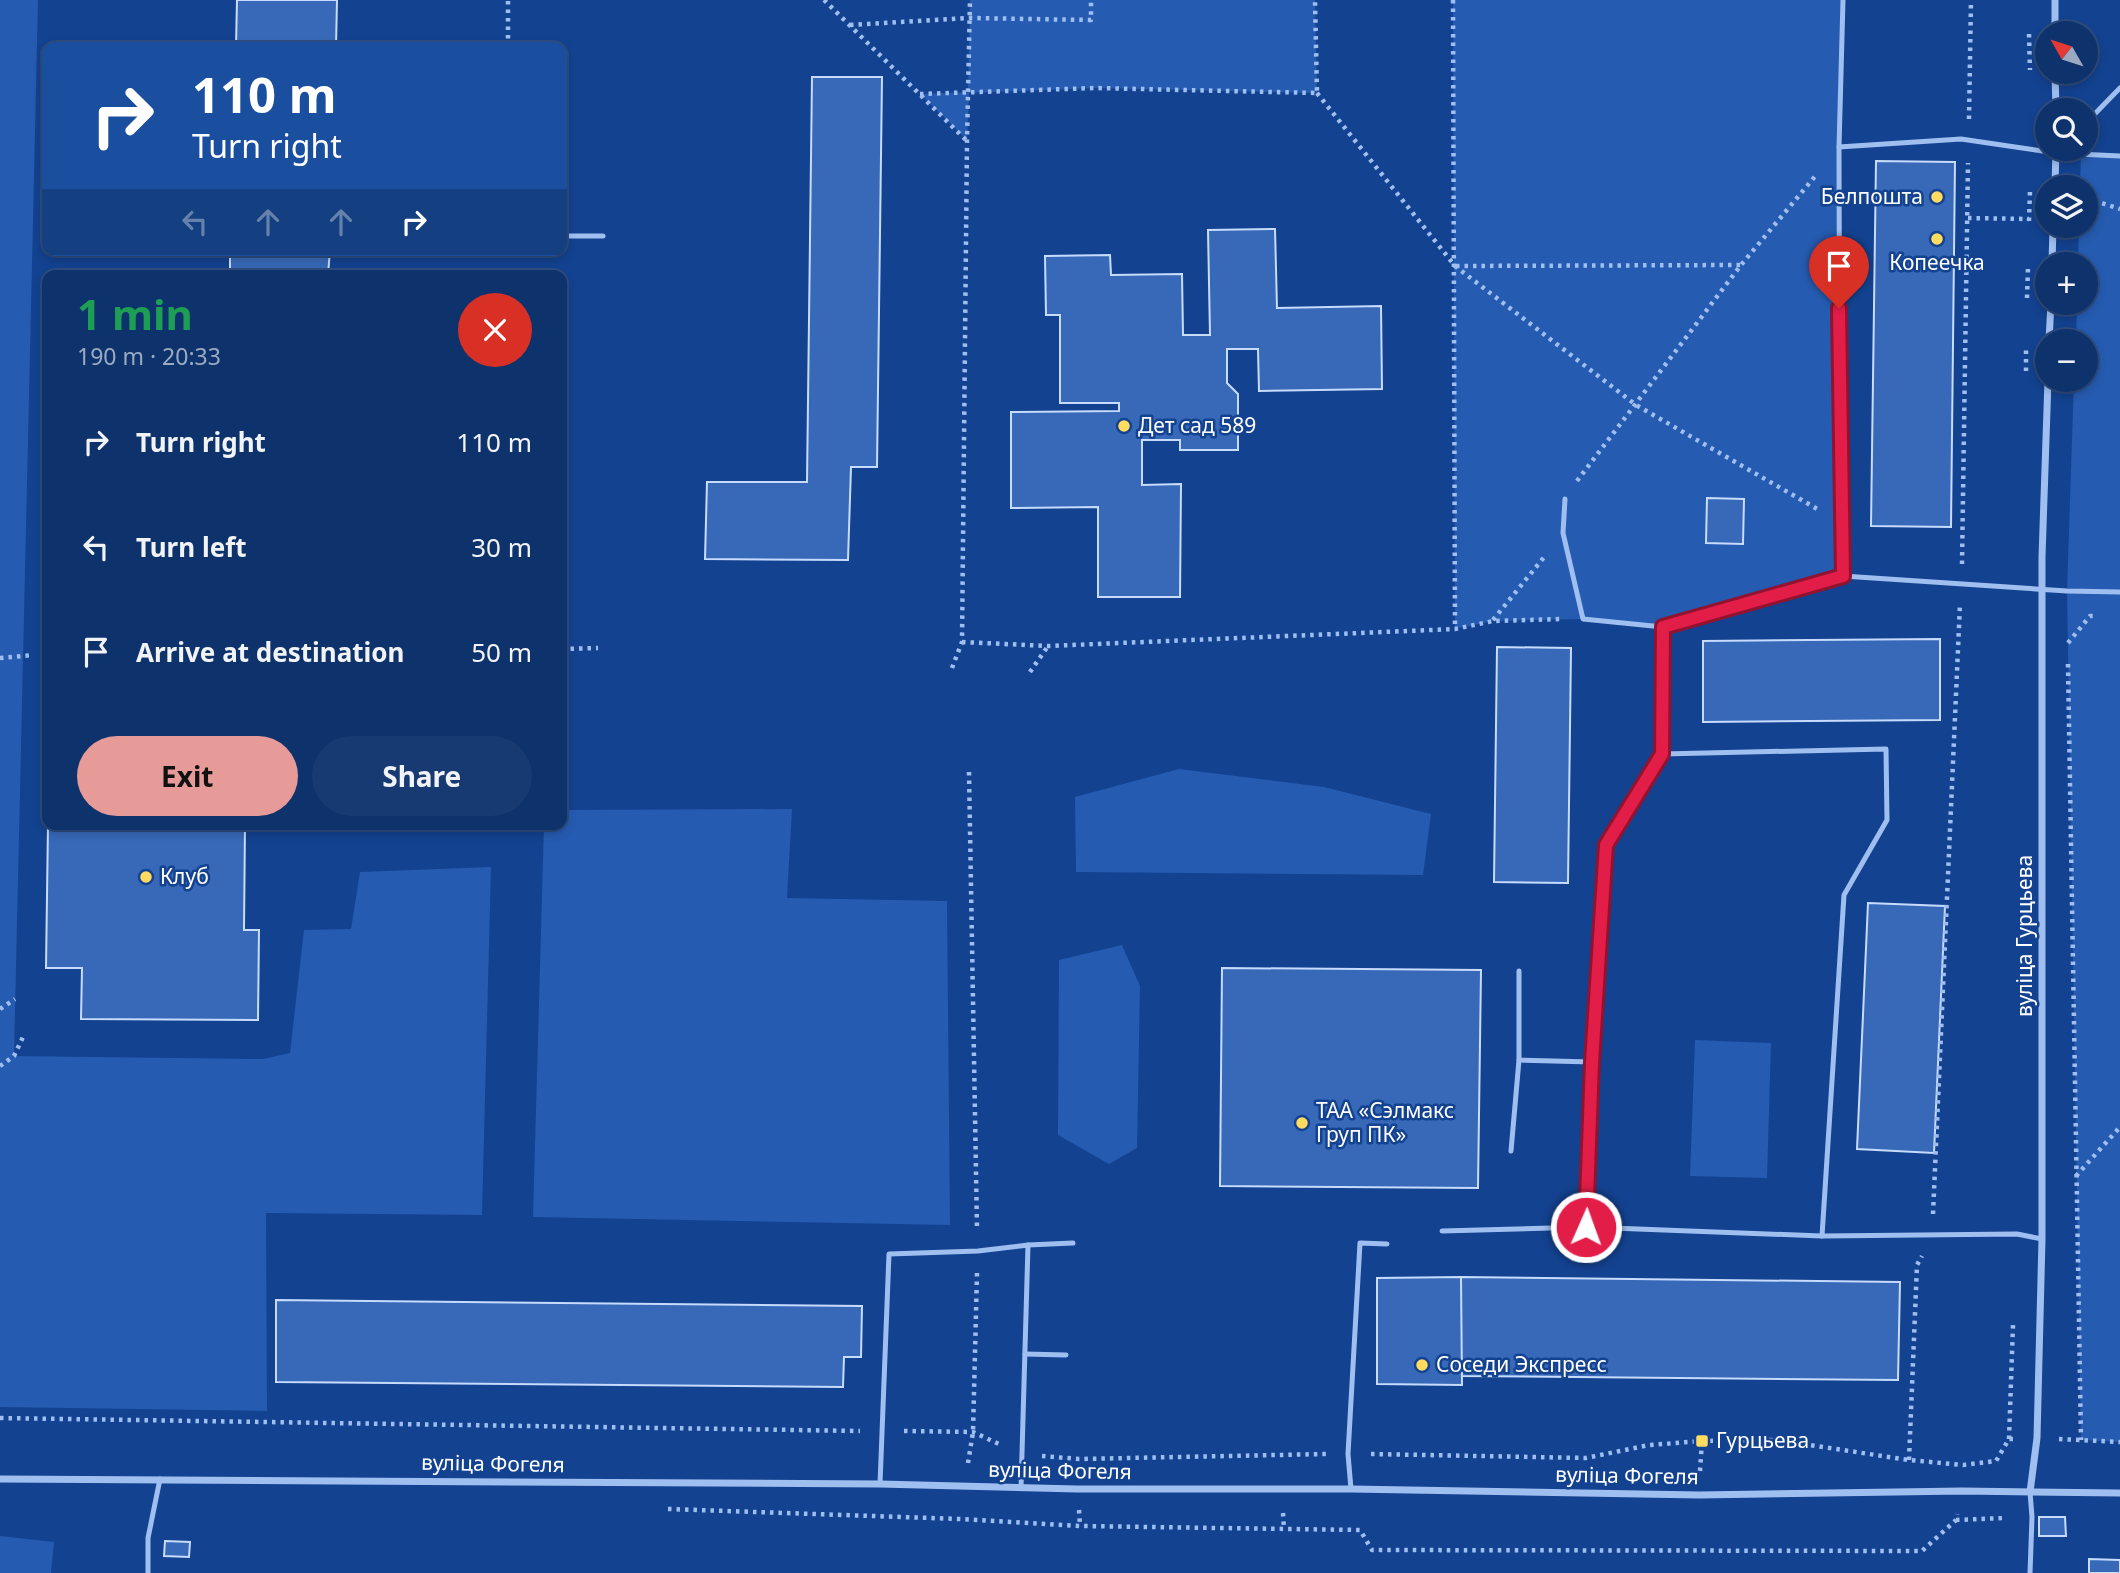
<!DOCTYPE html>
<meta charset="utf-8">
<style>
body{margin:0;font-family:"Noto Sans",sans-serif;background:#173a72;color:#f1f3f6;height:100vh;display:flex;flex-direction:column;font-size:26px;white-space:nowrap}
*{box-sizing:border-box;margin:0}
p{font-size:23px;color:#9baac2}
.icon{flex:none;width:38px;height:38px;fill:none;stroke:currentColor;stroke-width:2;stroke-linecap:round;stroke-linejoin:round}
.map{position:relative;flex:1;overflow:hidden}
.side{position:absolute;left:42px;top:270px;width:525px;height:560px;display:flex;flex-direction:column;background:#0e326c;border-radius:14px;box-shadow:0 4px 10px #0003,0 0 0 2px #2e4d7f}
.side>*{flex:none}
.banner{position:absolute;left:42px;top:42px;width:525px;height:214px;border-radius:14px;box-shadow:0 4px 10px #0003,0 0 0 2px #2e4d7f;background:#1a4fa0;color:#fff;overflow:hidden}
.needle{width:46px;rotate:309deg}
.buttons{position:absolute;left:2035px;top:21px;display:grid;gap:14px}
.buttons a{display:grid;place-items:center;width:63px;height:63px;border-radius:50%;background:#0e326c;box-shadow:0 4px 10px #0003,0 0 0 2px #2e4d7f;font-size:35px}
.pin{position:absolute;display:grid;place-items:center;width:60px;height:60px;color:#fff;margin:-72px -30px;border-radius:50% 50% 50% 0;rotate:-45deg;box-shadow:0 0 7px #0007}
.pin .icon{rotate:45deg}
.me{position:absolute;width:77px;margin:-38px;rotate:2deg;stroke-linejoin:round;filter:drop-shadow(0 0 5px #0008)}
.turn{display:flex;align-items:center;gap:24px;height:147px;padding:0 35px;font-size:32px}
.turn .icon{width:91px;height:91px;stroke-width:2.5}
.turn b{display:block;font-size:49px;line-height:60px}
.lanes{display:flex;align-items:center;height:66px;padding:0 35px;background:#0003;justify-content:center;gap:35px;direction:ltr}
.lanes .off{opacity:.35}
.round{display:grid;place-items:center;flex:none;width:74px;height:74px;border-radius:37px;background:#173a72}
.head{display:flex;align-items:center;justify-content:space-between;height:119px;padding:0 35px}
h1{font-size:42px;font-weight:700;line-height:52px;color:#1e9e55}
.button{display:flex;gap:14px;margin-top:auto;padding:14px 35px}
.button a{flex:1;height:80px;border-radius:42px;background:#e69b98;color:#111;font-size:28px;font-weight:700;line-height:80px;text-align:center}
.button a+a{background:#173a72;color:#f1f3f6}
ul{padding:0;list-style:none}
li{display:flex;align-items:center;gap:21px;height:105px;padding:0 35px}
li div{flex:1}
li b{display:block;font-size:26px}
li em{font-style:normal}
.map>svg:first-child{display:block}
.green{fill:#255bb0}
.building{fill:#3769b8;stroke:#c7dcfc;stroke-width:2}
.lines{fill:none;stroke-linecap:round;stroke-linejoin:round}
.path{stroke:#a0bff1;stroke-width:4.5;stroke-dasharray:3.5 5;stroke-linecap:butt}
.lane{stroke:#a0bff1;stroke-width:5}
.street{stroke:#a0bff1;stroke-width:7}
.route-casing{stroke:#92132f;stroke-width:18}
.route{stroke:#e11d48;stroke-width:12}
.poi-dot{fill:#ffdb60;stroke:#134290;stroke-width:2.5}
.labels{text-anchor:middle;stroke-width:5;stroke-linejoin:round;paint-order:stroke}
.poi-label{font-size:21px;fill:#fff;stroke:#134290;text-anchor:start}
.street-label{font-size:21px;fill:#fff;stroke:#134290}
</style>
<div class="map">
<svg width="2120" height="1573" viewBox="0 0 2120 1573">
<rect width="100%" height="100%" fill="#134290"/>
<!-- green -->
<g class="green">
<path d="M0 0H38L14 1056 263 1059 290 1053 304 930 351 929 360 872 491 867 482 1215 266 1213 267 1411 0 1407Z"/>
<path d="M970 0H1315L1317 93 1095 88 969 93 967 140 920 94 968 92Z"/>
<path d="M1453 0H1843L1839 147 1843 576 1663 627 1583 619 1493 621 1455 629Z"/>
<path d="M2081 154 2120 156V1442L2081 1440 2067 591 2074 380H2086V341H2076L2077 303H2086V264H2078L2079 226H2086V187H2080Z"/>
<path d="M1179 769 1324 787 1431 814 1423 875 1076 872 1075 797Z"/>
<path d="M792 809 787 898 947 901 950 1225 533 1217 544 824H562V810Z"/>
<path d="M1122 945 1140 986 1137 1148 1109 1164 1058 1135 1059 960Z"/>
<path d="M1695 1040 1771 1043 1767 1178 1690 1176Z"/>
<path d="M0 1536 54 1542 51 1573H0Z"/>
</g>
<!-- building -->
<g class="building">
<path d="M237 0H337L336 47H236Z"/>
<path d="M812 77H882L877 467H851L848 560 705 559 707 482H807Z"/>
<path d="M1876 161 1955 162 1951 527 1871 526Z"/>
<path d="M1275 229 1277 308 1381 306 1382 389 1259 391 1258 349H1227V383L1238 394V450H1180V440H1142V485L1181 484 1180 597H1098V507L1011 508V412L1119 411V403H1060V315H1046L1045 256 1110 255 1111 275 1182 274 1183 335H1210L1208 230Z"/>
<path d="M230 250H330L328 275H230Z"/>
<path d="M1707 498 1744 499 1743 544 1706 543Z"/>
<path d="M1940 639V720L1703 722V641Z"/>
<path d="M1497 647 1571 648 1568 883 1494 882Z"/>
<path d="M48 824H245L244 930H259L258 1020 81 1019 82 968H46Z"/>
<path d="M1868 903 1945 906 1934 1153 1857 1149Z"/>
<path d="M1222 968 1481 970 1478 1188 1220 1186Z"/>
<path d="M1461 1277 1900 1282 1898 1380 1460 1376Z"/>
<path d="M1461 1277 1462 1385 1377 1384V1278Z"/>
<path d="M276 1300 862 1306 861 1357H844L843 1387 276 1382Z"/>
<path d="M2039 1517H2065L2066 1536H2039Z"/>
<path d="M165 1541 190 1542 189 1557 164 1556Z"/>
<path d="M2089 1559 2120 1560V1573H2089Z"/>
</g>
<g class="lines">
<!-- path -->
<g class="path">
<path d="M824 0 966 140"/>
<path d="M1453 0 1455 629"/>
<path d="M850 25 970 18 1091 20V0"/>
<path d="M2029 34 2030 70"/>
<path d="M508 47V0"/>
<path d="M1317 93 1455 266 1636 405 1819 510"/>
<path d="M920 94 1095 88 1317 93 1315 0"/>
<path d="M1969 119 1971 0"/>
<path d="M2086 198 2120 209"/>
<path d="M1968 218 2029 219"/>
<path d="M2029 221 2030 191"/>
<path d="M1456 266 1741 265"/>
<path d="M2027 298 2028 268"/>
<path d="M2026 371V349"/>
<path d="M1577 481 1741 265 1817 174"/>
<path d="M1962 564 1968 163"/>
<path d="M1493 620 1545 556"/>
<path d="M962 642 1048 646 1455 629 1493 621 1561 619"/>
<path d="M2068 643 2090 616H2093"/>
<path d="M562 649 598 648"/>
<path d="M0 658 33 655"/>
<path d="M2068 664 2081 1440"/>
<path d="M952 668 962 642 967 140 970 0"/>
<path d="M1030 672 1048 646"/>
<path d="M969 772 977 1229"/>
<path d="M0 1009 15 999"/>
<path d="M0 1066 14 1056 23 1037"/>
<path d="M2076 1176 2120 1127"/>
<path d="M1933 1214 1960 604"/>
<path d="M0 1418 860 1431"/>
<path d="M904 1431 973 1432 1001 1445"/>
<path d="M2009 1439 2013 1325"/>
<path d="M2059 1439 2120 1442"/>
<path d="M1371 1454 1586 1458 1649 1445 1702 1441 1776 1440 1909 1460 1963 1465 1996 1461 2009 1439H2015"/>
<path d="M1042 1456 1079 1459 1327 1454"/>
<path d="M1909 1460 1917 1265 1922 1256"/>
<path d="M968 1463 973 1432 977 1273"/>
<path d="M1700 1471 1702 1441"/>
<path d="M668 1509 960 1519 1080 1526 1360 1530 1372 1550 1922 1551 1956 1520 1957 1514"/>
<path d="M1079 1510 1080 1526"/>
<path d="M1283 1513 1284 1529"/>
<path d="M1956 1520 2005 1518"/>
</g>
<!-- lane -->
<g class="lane">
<path d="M2086 123 2120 88"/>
<path d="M1839 147 1961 139 2056 153 2120 156"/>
<path d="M562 236H603"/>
<path d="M1565 499 1563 533 1583 619 1663 627 1843 576 2067 591 2120 592"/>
<path d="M1843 576 1840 522 1839 147 1843 0"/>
<path d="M1662 754 1886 749 1887 820 1844 895 1822 1236"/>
<path d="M1519 971V1060L1592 1062"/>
<path d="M1511 1151 1519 1060"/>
<path d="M1586 1227 1592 1062 1606 845 1662 754 1663 627"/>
<path d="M1442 1231 1586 1227 1822 1236 2017 1234 2042 1239"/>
<path d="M1028 1245 1073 1243"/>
<path d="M1025 1354 1066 1355"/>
<path d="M880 1484 889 1254 978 1251 1028 1245 1021 1488"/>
<path d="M1351 1489 1348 1454 1360 1243 1387 1244"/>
<path d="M148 1573V1538L160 1479"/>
<path d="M2030 1573 2032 1517 2030 1492"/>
</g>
<!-- street -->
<g class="street">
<path d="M2055 0V33"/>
<path d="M2055 72 2056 110"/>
<path d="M2055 187 2056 149"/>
<path d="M2052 264 2053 226"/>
<path d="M2049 341 2051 303"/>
<path d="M0 1479 880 1484 1077 1489H1351L1699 1495 1962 1491 2120 1493"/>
<path d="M2030 1492 2037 1438 2042 1239V557L2048 380"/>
</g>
</g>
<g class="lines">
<defs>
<path id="route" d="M1586 1227 1592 1062 1606 845 1662 754 1663 627 1843 576 1839 308"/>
</defs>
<!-- route casing -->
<use href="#route" class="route-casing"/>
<!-- route -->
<use href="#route" class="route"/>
</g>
<!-- markers -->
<g class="poi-dot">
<circle cx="1937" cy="197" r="7"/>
<circle cx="1937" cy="239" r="7"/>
<circle cx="1124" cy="426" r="7"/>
<circle cx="146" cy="877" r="7"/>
<circle cx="1302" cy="1123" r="7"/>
<circle cx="1422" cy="1365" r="7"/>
<rect x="1695" y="1434" width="14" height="14" rx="3.5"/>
</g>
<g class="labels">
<!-- poi labels -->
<g class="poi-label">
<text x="1923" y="204" text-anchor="end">Белпошта</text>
<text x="1937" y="270" text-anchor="middle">Копеечка</text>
<text x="1138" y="433">Дет сад 589</text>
<text x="160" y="884">Клуб</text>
<text x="1316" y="1118">ТАА «Сэлмакс<tspan x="1316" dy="24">Груп ПК»</tspan></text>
<text x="1436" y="1372">Соседи Экспресс</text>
<text x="1716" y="1448">Гурцьева</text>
</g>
<!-- street labels -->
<g class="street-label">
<text transform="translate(2025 936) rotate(-90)" y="7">вуліца Гурцьева</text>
<text transform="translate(493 1464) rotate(1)" y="7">вуліца Фогеля</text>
<text transform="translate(1060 1471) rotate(1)" y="7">вуліца Фогеля</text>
<text transform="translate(1627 1476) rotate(1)" y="7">вуліца Фогеля</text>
</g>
</g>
</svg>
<div class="buttons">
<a><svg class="needle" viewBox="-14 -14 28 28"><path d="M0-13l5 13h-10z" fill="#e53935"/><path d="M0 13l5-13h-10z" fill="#9baac2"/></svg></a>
<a><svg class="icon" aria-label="search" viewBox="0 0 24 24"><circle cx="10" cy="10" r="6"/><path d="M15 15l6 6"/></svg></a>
<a><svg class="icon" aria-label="layers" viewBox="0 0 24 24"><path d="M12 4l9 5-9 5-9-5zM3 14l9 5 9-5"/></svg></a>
<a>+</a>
<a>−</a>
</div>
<div class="pin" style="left:1839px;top:308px;background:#d93025"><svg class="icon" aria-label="arrive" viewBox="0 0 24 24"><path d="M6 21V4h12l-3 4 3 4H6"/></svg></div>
<svg class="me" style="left:1586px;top:1227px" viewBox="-20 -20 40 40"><circle r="17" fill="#e11d48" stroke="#fff" stroke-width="3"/><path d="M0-11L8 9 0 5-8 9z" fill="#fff"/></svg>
<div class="banner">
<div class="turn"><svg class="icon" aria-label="right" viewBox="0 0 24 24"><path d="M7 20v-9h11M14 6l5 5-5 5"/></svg><div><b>110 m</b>Turn right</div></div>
<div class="lanes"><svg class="icon off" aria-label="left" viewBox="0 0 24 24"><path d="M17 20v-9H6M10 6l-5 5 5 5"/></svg><svg class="icon off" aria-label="ahead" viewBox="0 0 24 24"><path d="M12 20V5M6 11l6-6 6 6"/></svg><svg class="icon off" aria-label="ahead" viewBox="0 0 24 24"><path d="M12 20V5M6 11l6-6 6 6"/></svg><svg class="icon" aria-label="right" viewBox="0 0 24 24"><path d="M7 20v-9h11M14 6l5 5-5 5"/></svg></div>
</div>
<section class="side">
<div class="head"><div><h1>1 min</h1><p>190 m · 20:33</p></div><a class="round" style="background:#d93025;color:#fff"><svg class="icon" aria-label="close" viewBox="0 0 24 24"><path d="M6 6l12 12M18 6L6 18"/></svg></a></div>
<ul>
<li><svg class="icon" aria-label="right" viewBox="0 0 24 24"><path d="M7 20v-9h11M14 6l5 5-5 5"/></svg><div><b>Turn right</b></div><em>110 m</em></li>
<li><svg class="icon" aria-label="left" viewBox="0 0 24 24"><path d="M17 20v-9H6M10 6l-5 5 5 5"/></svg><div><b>Turn left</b></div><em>30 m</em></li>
<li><svg class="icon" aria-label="arrive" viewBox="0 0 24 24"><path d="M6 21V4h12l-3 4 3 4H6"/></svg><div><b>Arrive at destination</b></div><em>50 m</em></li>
</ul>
<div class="button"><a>Exit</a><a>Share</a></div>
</section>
</div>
